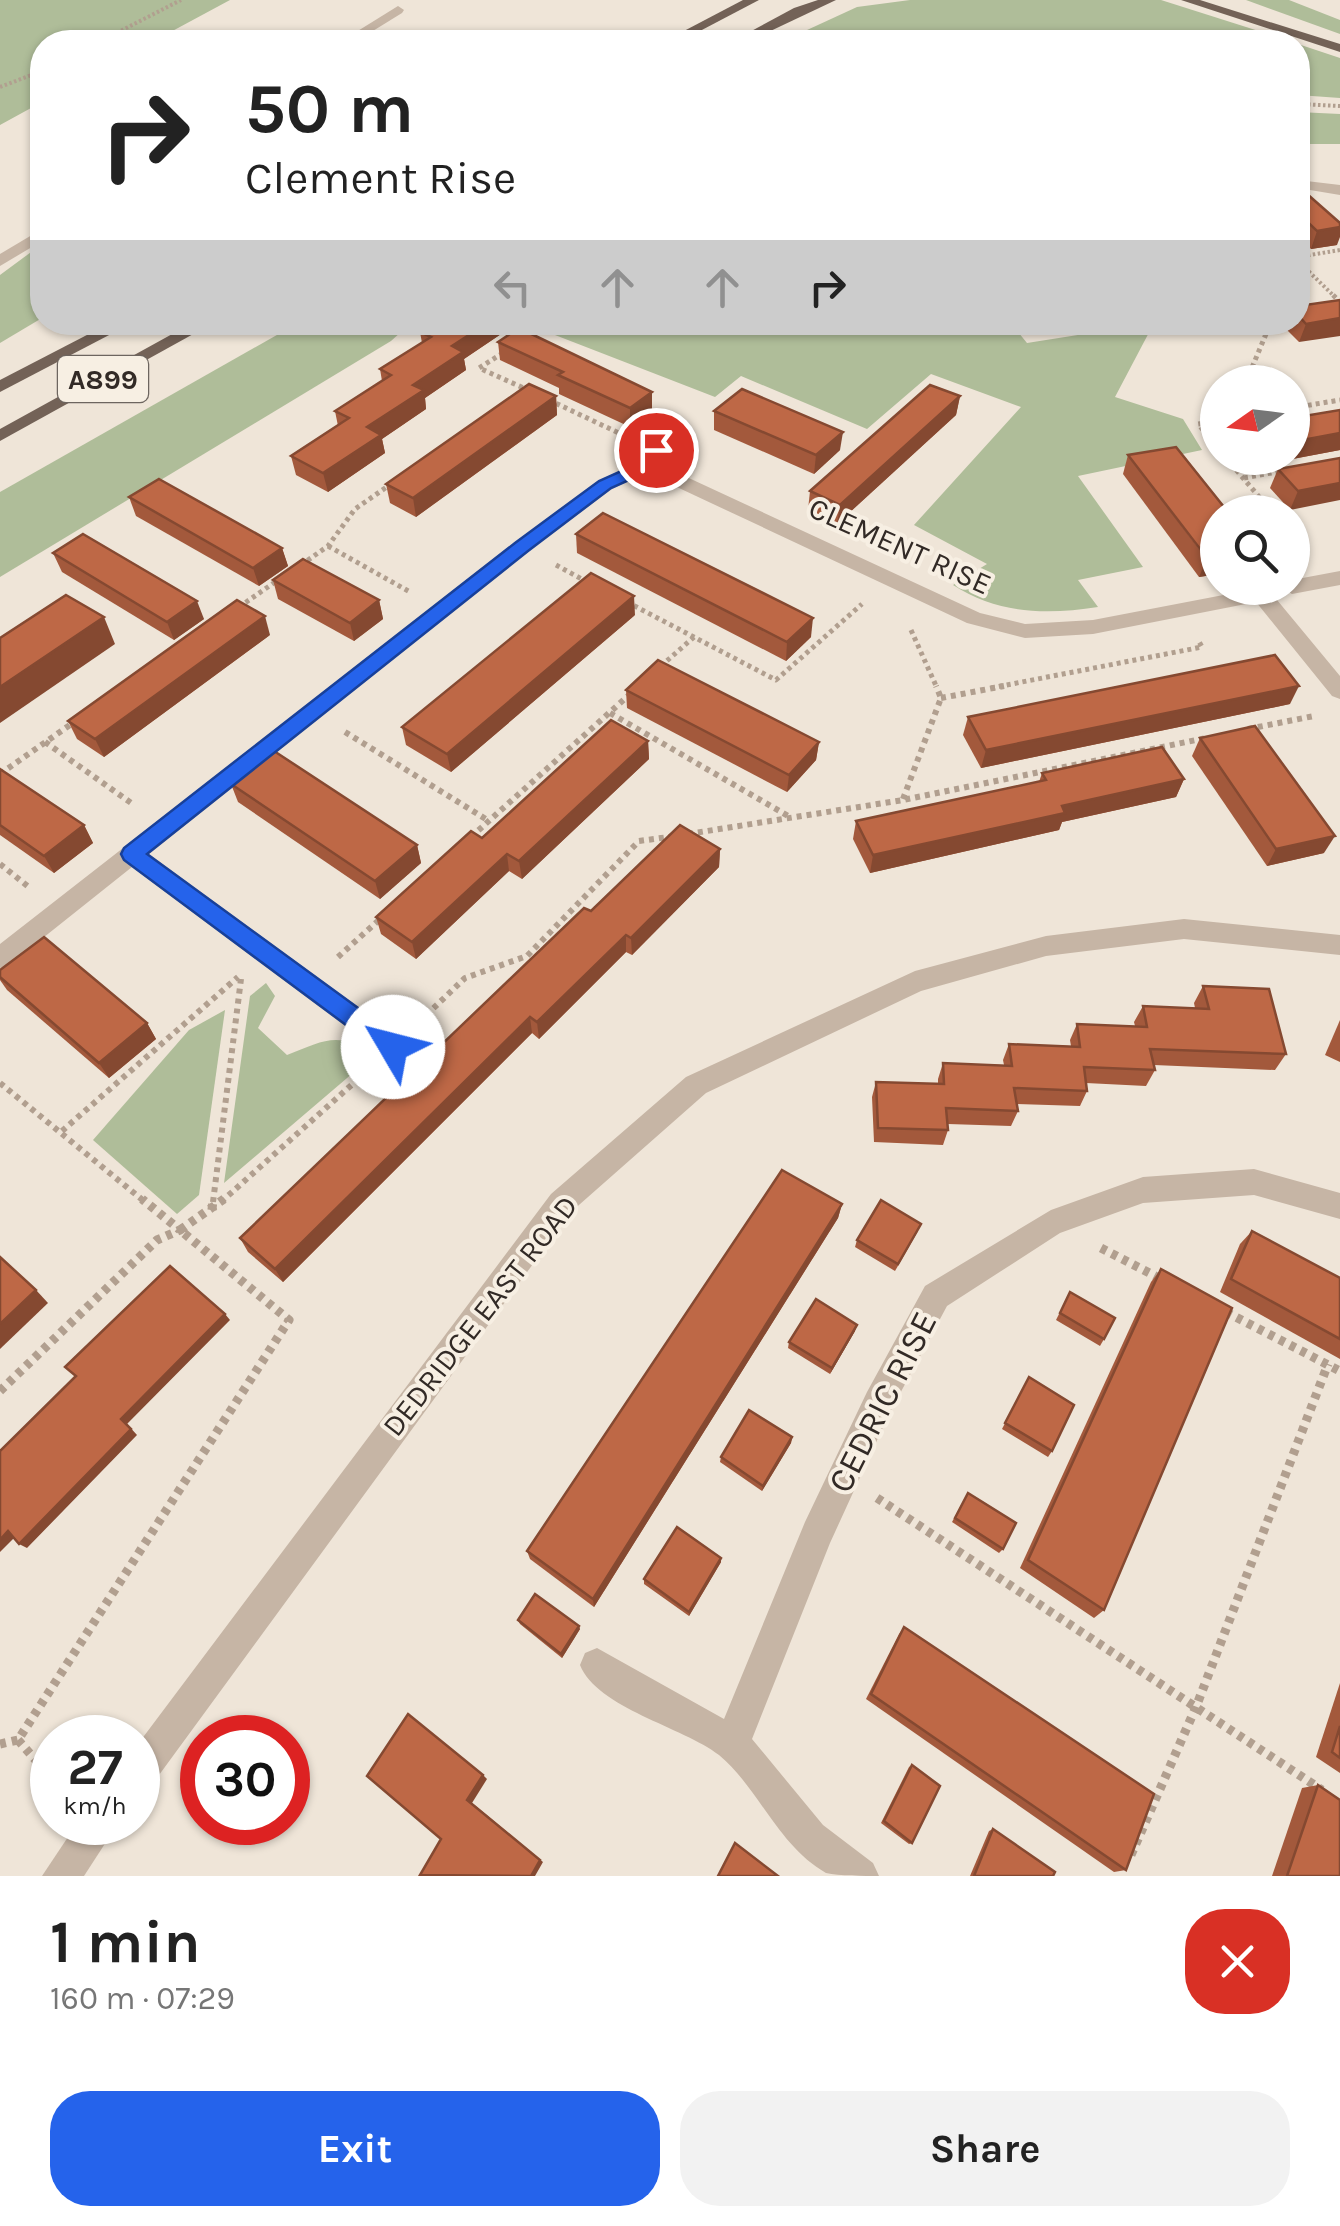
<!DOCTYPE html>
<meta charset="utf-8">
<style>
body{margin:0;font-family:Karla,sans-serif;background:#f2f2f2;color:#222;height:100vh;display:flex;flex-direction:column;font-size:38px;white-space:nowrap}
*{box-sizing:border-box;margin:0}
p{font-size:32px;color:#767676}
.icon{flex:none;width:55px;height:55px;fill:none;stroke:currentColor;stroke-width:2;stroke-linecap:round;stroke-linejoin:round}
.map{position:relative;height:1876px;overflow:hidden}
.side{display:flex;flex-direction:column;background:#fff;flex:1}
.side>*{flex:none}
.top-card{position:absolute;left:30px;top:30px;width:1280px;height:305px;border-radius:40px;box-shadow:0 2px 8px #0004;background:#fff;color:#222;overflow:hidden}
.needle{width:65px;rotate:256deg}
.tools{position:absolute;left:1200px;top:365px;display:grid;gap:20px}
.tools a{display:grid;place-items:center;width:110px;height:110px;border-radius:50%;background:#fff;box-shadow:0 2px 8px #0004;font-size:50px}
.speed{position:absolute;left:30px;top:1715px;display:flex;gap:20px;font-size:50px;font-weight:700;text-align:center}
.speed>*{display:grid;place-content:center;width:130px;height:130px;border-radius:50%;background:#fff;box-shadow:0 2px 8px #0004;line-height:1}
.speed small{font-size:25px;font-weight:400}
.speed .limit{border:15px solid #d22;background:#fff;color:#111}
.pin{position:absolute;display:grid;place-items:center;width:85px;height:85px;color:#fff;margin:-42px;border:5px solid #fff;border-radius:50%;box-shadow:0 2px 10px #0007}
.me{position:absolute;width:110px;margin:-55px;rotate:307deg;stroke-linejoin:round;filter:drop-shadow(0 0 8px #0008)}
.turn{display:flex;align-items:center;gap:35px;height:210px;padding:0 50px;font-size:45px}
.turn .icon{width:130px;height:130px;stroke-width:2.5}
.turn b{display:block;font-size:70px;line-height:85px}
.lanes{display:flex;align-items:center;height:95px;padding:0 50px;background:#0003;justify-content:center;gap:50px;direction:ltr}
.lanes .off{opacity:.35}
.round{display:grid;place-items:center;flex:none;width:105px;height:105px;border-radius:40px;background:#f2f2f2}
.head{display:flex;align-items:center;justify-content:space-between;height:170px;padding:0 50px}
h1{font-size:60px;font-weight:700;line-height:75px}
.button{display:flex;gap:20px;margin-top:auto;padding:20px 50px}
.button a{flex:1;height:115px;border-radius:40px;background:#2563eb;color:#fff;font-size:40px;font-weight:700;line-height:115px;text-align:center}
.button a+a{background:#f2f2f2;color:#222}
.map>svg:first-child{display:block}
.green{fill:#afbd99}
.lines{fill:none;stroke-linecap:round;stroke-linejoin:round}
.path-far3{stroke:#b19f8f;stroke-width:4;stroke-dasharray:2.5 2.5;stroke-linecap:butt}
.path-far2{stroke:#b19f8f;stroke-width:5;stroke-dasharray:4 4;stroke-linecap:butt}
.path-far1{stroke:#b19f8f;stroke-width:6;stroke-dasharray:5 5;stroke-linecap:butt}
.path{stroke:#b19f8f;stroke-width:9;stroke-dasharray:6 6;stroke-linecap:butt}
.minor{fill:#c6b5a5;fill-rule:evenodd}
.major{fill:#736257;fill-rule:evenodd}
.wall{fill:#a3593c}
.shaded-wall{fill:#854931}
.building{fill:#be6846;stroke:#854931;stroke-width:2.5}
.route{fill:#2563eb;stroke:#184099;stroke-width:2.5}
.labels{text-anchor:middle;stroke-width:8;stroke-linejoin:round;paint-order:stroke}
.shield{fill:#f7efe3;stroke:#6d655f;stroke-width:2.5}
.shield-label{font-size:28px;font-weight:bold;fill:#322a26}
.street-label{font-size:30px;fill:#322a26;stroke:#f7efe3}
.near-street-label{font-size:35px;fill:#322a26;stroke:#f7efe3}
</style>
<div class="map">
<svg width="1340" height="1876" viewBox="0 0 1340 1876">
<rect width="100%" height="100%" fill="#efe5d8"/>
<!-- green -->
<g class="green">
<path d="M0 0H230L152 42H42V102L0 125Z"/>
<path d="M910 0H1161L1293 42H781L857 7Z"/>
<path d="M1246 0H1289L1340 20V34Z"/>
<path d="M1298 44 1340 58V98L1298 95Z"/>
<path d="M1298 112 1340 114V144H1298Z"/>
<path d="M42 244V318L0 343V275Z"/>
<path d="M1010 322 1027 343 1154 323 1115 397 1183 419 1202 450 1078 476 1143 567 1078 580 1098 607C1046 615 998 614 953 585L987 564 914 525 1021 407 931 374 867 429 741 376 715 397 524 323Z"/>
<path d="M298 323H411L391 341 0 577V492Z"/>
<path d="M266 983 275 996 258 1028 287 1055C324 1041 338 1030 374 1055L224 1183 250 996Z"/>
<path d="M225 1010 199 1195 177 1214 93 1140 189 1030Z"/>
</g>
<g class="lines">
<!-- path-far3 -->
<g class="path-far3">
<path d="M99 42 181 0"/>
<path d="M0 87 42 71"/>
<path d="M1298 104 1340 106"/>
<path d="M1298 257 1340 250"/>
<path d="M1298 261 1336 298"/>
</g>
<!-- path-far2 -->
<g class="path-far2">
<path d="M1333 295 1340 302"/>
<path d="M526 338 551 322"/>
<path d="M503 353 479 368 528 390"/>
<path d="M1246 382 1271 322"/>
<path d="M549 400 623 435"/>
<path d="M1292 408 1340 400"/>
<path d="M1218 421 1198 424 1218 447"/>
<path d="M1226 458 1272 512"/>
<path d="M1244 478 1282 471"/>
<path d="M1292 537 1304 552"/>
<path d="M328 546 410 592"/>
<path d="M301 565 328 546 355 509 391 484"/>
<path d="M556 565 589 583"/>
<path d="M627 602 776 680 862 604"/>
<path d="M239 607 278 580"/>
<path d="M911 630 937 688"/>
<path d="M661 666 694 637"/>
<path d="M991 688 1202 647 1198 640"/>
</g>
<!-- path-far1 -->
<g class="path-far1">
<path d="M941 698 1004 686"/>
<path d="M610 713 790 817"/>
<path d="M1248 729 1314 716"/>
<path d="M345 732 489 821"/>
<path d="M45 742 134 805"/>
<path d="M0 774 77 720"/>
<path d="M903 799 941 698 936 686"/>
<path d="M688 834 903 800 1206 738"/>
<path d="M471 837 629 695"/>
<path d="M0 864 30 888"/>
<path d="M338 957 380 919"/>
<path d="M419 1022 465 978 527 956 639 841 676 836"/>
<path d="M0 1083 145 1202"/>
<path d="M62 1131 238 977"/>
<path d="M213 1202 241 979"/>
<path d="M221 1202 366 1072"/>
</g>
<!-- path -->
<g class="path">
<path d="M212 1210 213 1199"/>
<path d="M1101 1248 1161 1279"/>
<path d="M1226 1312 1340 1371"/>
<path d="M0 1391 157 1240 180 1230 142 1199"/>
<path d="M877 1498 1322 1790"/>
<path d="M18 1740 52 1779"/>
<path d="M0 1744 18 1740 289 1320 180 1230 224 1199"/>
<path d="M1131 1855 1196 1707 1328 1364"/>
</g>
<!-- minor -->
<g class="minor">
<path d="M398 6 404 10 402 13 355 42H340Z"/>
<path d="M1298 180 1340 185V195L1298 188Z"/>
<path d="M42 229V241L0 266V254Z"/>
<path d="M675 423 684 428 653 466 678 473 980 613 1025 624 1093 620 1260 588 1268 589 1340 676V699L1332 696 1256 602 1093 634 1025 638 967 623 664 481 642 474 612 489 528 551 149 854 402 1039 406 1047 402 1055 393 1058 384 1055 132 867 9 965 0 968V944L514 543 598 481 634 464 669 424Z"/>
<path d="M1340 571V585L1292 594 1282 588H1292V580Z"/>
<path d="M1184 919 1340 935V955L1184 939 1046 956 921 991 706 1093 571 1212 151 1786 138 1791V1744L551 1194 686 1077 915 971 1046 936Z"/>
<path d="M1254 1169 1340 1193V1219L1254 1195 1143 1203 1060 1233 947 1306 889 1414 830 1543 752 1739 823 1825 873 1863 879 1876C864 1876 839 1876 826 1873 778 1846 758 1787 719 1755 683 1727 597 1708 580 1665L585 1653 597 1648 724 1719 805 1522 867 1392 925 1286 1051 1210 1143 1177Z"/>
<path d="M78 1822H119L84 1876H42Z"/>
</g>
<!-- major -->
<g class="major">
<path d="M743 0H759L679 42H663Z"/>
<path d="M818 0H836L747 42H731L794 8Z"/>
<path d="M1181 0H1200L1340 44V52Z"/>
<path d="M112 322H134L0 392V380Z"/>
<path d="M194 322H215L0 441V429Z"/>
</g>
</g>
<!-- wall -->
<g class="wall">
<path d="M1298 186 1337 245 1311 249 1298 237Z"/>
<path d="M1340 300 1299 342 1283 326 1284 322H1298V306Z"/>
<path d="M507 330 464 359 466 370 425 398 426 409 382 439 385 453 328 492 296 475 291 456 338 426 335 411 382 381 380 369 422 343 420 332Z"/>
<path d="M498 342 652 392V411L630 427 559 394V388L500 360Z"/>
<path d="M556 396 557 415 416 517 390 503 386 484Z"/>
<path d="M960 396 956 415 837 524 808 510 810 491Z"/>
<path d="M1340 410V450L1250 467 1242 458H1292Z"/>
<path d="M714 411 840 450 814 474 714 430Z"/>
<path d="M1128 455 1218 574 1199 577 1123 474Z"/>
<path d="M1340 458 1290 510 1270 488 1278 469Z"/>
<path d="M129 497 282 548 288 566 259 586 136 516Z"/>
<path d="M576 534 811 637 786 661 577 553Z"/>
<path d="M53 553 204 619 174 640 62 572Z"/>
<path d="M273 580 379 600 383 619 354 641 278 599Z"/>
<path d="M635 615 451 772 406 745 402 727Z"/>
<path d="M270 635 104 757 77 739 68 721Z"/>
<path d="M626 690 819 742 816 760 787 792 627 708Z"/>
<path d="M1290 704 981 768 963 735 968 717Z"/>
<path d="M1200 738 1324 853 1267 866 1192 756Z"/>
<path d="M648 741 649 759 522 879 509 871 416 959 381 934 376 917 482 838Z"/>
<path d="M0 769 84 825 93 843 54 873 0 835Z"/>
<path d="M1042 773 1184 779 1176 797 1062 822 1059 830 870 873 853 839 856 821 1039 782Z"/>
<path d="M231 784 417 845 421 863 380 899 238 802Z"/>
<path d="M720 849 719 867 632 955 626 952 539 1039 532 1033 283 1282 248 1252 240 1238 591 911Z"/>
<path d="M0 970 147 1023 156 1039 109 1078 7 990 0 980Z"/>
<path d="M1203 986 1286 1054 1275 1070 1154 1065 1155 1070 1146 1086 1086 1083 1087 1091 1080 1106 1017 1104 1018 1111 1011 1126 948 1124V1130L943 1145 874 1142 872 1097 876 1082 938 1084V1079L943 1063 1004 1065 1003 1060 1009 1044 1071 1046 1070 1040 1077 1024 1135 1026 1134 1022 1143 1006 1195 1008 1194 1003Z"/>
<path d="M1340 1020V1062L1325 1055Z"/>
<path d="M842 1204 838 1218 594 1607 530 1559 527 1551Z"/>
<path d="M918 1231 895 1271 855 1247 857 1240Z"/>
<path d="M1252 1231 1340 1278V1359L1220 1292 1240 1244Z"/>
<path d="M1161 1269 1104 1610 1094 1618 1020 1568 1151 1282Z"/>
<path d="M1070 1292 1104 1339 1100 1346 1056 1320Z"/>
<path d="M855 1331 830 1374 788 1348 789 1342Z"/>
<path d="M1029 1377 1052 1451 1048 1457 1002 1429Z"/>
<path d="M792 1437 791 1443 762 1491 720 1462 721 1457Z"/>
<path d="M965 1498 1003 1549 999 1553 952 1522Z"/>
<path d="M721 1558V1562L689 1616 644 1584V1579Z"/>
<path d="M518 1620 580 1629 562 1658 520 1624Z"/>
<path d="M904 1627 1126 1870 1114 1872 866 1699 899 1634Z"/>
<path d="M1340 1683V1773L1316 1757Z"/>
<path d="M912 1765V1843L909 1844 881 1823 909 1767Z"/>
<path d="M1318 1785 1340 1876H1272L1302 1788Z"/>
<path d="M993 1829 1053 1876H970L989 1831Z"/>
</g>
<!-- shaded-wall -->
<g class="shaded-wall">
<path d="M1340 227V237L1337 245 1311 249 1317 231Z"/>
<path d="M1340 318V336L1299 342 1306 324Z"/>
<path d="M489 322H506L507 330 464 359 466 370 425 398 426 409 382 439 385 453 328 492 323 473 367 427 452 346Z"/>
<path d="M652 392V411L630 427V408Z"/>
<path d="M556 396 557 415 416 517 413 498Z"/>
<path d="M960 396 956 415 837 524 840 505Z"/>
<path d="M843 432 840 450 814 474 816 455Z"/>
<path d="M1340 433V450L1250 467 1254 458H1292V442Z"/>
<path d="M1340 483V500L1290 510 1298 491Z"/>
<path d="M282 548 288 566 259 586 253 568Z"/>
<path d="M1218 556V574L1199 577 1207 558Z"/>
<path d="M634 596 635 615 451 772 447 754Z"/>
<path d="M379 600 383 619 354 641 350 623Z"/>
<path d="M197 601 204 619 174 640 167 622Z"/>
<path d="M265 616 270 635 104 757 95 739Z"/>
<path d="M104 617 115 644 0 723V687Z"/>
<path d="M813 618 811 637 786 661 787 642Z"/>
<path d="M1299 686 1290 704 981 768 986 750Z"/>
<path d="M648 741 649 759 522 879 519 861Z"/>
<path d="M819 742 816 760 787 792 789 775Z"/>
<path d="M1184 779 1176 797 1062 822 1059 830 870 873 873 855 1062 806Z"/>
<path d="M84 825 93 843 54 873 44 856Z"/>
<path d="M1335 836 1324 853 1267 866 1276 849Z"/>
<path d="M417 845 421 863 380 899 375 881Z"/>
<path d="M720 849 719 867 632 955 631 938Z"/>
<path d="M507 854 509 871 416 959 412 942Z"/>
<path d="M626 935V952L539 1039 537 1022Z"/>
<path d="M530 1017 532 1033 283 1282 275 1269Z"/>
<path d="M147 1023 156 1039 109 1078 99 1063Z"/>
<path d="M842 1204 838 1218 594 1607 593 1599Z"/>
<path d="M36 1290 48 1303 0 1349V1324Z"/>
<path d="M225 1314 230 1320 127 1424 137 1435 27 1548 19 1544 121 1419Z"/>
<path d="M857 1325 855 1331 830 1374 832 1368Z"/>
<path d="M792 1437 791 1443 762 1491 763 1486Z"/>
<path d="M8 1531 16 1536 0 1552V1540Z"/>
<path d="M721 1558V1562L689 1616V1612Z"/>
<path d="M579 1626 580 1629 562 1658 561 1654Z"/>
<path d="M483 1775 487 1779 472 1803 543 1862 535 1876H531L467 1800Z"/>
</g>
<!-- building -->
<g class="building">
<path d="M1298 186 1340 223V227L1317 231 1298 213Z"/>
<path d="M1340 300V318L1306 324 1298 315V306Z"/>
<path d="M435 322H489L452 346 463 352 413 385 424 390 367 427 381 435 323 473 291 456 349 418 335 411 391 375 380 369 431 337 420 332Z"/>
<path d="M519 328 652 392 630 408 558 375 563 372 498 342Z"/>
<path d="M529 384 556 396 413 498 386 484Z"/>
<path d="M930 385 960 396 840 505 810 491Z"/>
<path d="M742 389 843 432 816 455 714 411Z"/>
<path d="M1340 410V433L1292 442V418Z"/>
<path d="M1176 447 1228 512H1218V556L1207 558 1128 455Z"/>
<path d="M1340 458V483L1298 491 1278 469Z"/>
<path d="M159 479 282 548 253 568 129 497Z"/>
<path d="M603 513 813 618 787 642 576 534Z"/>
<path d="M83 534 197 601 167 622 53 553Z"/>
<path d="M303 559 379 600 350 623 273 580Z"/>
<path d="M591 573 634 596 447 754 402 727Z"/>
<path d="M66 595 104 617 0 687V638Z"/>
<path d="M237 600 265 616 95 739 68 721Z"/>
<path d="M1275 655 1299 686 986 750 968 717Z"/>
<path d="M658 660 819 742 789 775 626 690Z"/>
<path d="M611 720 648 741 519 861 507 854 412 942 376 917 471 831 482 838Z"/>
<path d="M1255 726 1335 836 1276 849 1200 738Z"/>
<path d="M1162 747 1184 779 1062 806 1065 813 873 855 856 821 1046 780 1042 773Z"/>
<path d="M274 751 417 845 375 881 231 784Z"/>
<path d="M0 769 84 825 44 856 0 825Z"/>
<path d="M680 825 720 849 631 938 626 935 537 1022 530 1017 275 1269 240 1238 584 908 591 911Z"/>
<path d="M44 937 147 1023 99 1063 0 977V970Z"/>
<path d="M1203 986 1269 989 1286 1054 1150 1049 1155 1070 1084 1067 1087 1091 1014 1088 1018 1111 946 1108 948 1130 878 1128 876 1082 944 1084 943 1063 1012 1066 1009 1044 1080 1047 1077 1024 1147 1027 1143 1006 1209 1009Z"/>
<path d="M782 1170 842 1204 593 1599 527 1551Z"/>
<path d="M881 1200 921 1224 898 1264 857 1240Z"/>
<path d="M1252 1231 1340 1278V1339L1231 1279Z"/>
<path d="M0 1257 36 1290 0 1324Z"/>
<path d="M170 1266 225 1314 121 1419 131 1429 19 1544 8 1531 0 1540V1451L76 1376 65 1367Z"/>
<path d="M1161 1269 1232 1308 1104 1610 1028 1560Z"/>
<path d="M1070 1292 1115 1318 1104 1339 1060 1313Z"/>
<path d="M816 1299 857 1325 832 1368 789 1342Z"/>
<path d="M1029 1377 1074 1405 1052 1451 1005 1423Z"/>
<path d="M749 1410 792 1437 763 1486 721 1457Z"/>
<path d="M968 1493 1016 1523 1003 1549 955 1518Z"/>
<path d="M677 1527 721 1558 689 1612 644 1579Z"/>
<path d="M535 1594 579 1626 561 1654 518 1620Z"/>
<path d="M904 1627 1154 1794 1126 1870 871 1694Z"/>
<path d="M408 1714 483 1775 467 1800 540 1860 531 1876 420 1875 441 1839 367 1776Z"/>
<path d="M1340 1726V1758L1332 1752Z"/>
<path d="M912 1765 940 1786 912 1843 884 1821Z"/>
<path d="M1318 1785 1340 1800V1876H1287Z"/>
<path d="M993 1829 1055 1872 1053 1876H974Z"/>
<path d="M735 1843 778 1876H718Z"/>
</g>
<!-- route -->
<path class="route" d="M656 445 665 450 647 472 611 488 528 551 147 854 402 1040 405 1047 402 1054 393 1057 385 1054 124 860 121 854 124 848 515 543 599 481 635 465Z"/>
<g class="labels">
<!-- shield labels -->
<rect class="shield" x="58" y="356" width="90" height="46" rx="8"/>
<g class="shield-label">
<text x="103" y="389">A899</text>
</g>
<!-- street labels -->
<g class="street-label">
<text transform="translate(900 546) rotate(24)" y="10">CLEMENT RISE</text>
<text transform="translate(480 1316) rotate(-52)" y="10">DEDRIDGE EAST ROAD</text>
</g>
<!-- near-street labels -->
<g class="near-street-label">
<text transform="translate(882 1402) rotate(-63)" y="12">CEDRIC RISE</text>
</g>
</g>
</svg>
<div class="tools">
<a><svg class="needle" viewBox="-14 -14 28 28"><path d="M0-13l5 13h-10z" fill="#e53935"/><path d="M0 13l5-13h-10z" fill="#767676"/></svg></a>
<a><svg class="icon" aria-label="search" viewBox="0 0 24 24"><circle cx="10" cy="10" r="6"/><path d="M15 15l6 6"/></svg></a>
</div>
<div class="speed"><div>27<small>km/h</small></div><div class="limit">30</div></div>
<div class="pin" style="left:656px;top:450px;background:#d93025"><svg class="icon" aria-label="arrive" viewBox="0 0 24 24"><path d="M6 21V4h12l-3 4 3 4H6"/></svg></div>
<svg class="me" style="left:393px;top:1047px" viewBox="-20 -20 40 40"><circle r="19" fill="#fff"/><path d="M0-13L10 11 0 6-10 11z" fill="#2563eb"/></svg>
<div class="top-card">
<div class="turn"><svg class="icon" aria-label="right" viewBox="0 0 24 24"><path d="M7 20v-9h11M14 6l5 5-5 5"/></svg><div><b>50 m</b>Clement Rise</div></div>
<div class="lanes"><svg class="icon off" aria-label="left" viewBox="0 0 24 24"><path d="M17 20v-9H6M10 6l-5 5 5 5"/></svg><svg class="icon off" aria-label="ahead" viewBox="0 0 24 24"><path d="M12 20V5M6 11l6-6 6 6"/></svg><svg class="icon off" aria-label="ahead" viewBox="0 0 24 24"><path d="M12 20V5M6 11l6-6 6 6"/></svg><svg class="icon" aria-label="right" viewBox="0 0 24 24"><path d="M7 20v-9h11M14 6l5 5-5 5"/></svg></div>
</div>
</div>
<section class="side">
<div class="head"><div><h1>1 min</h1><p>160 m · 07:29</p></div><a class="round" style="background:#d93025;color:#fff"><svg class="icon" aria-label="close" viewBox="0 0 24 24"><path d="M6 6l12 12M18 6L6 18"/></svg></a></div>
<div class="button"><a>Exit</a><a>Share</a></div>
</section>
